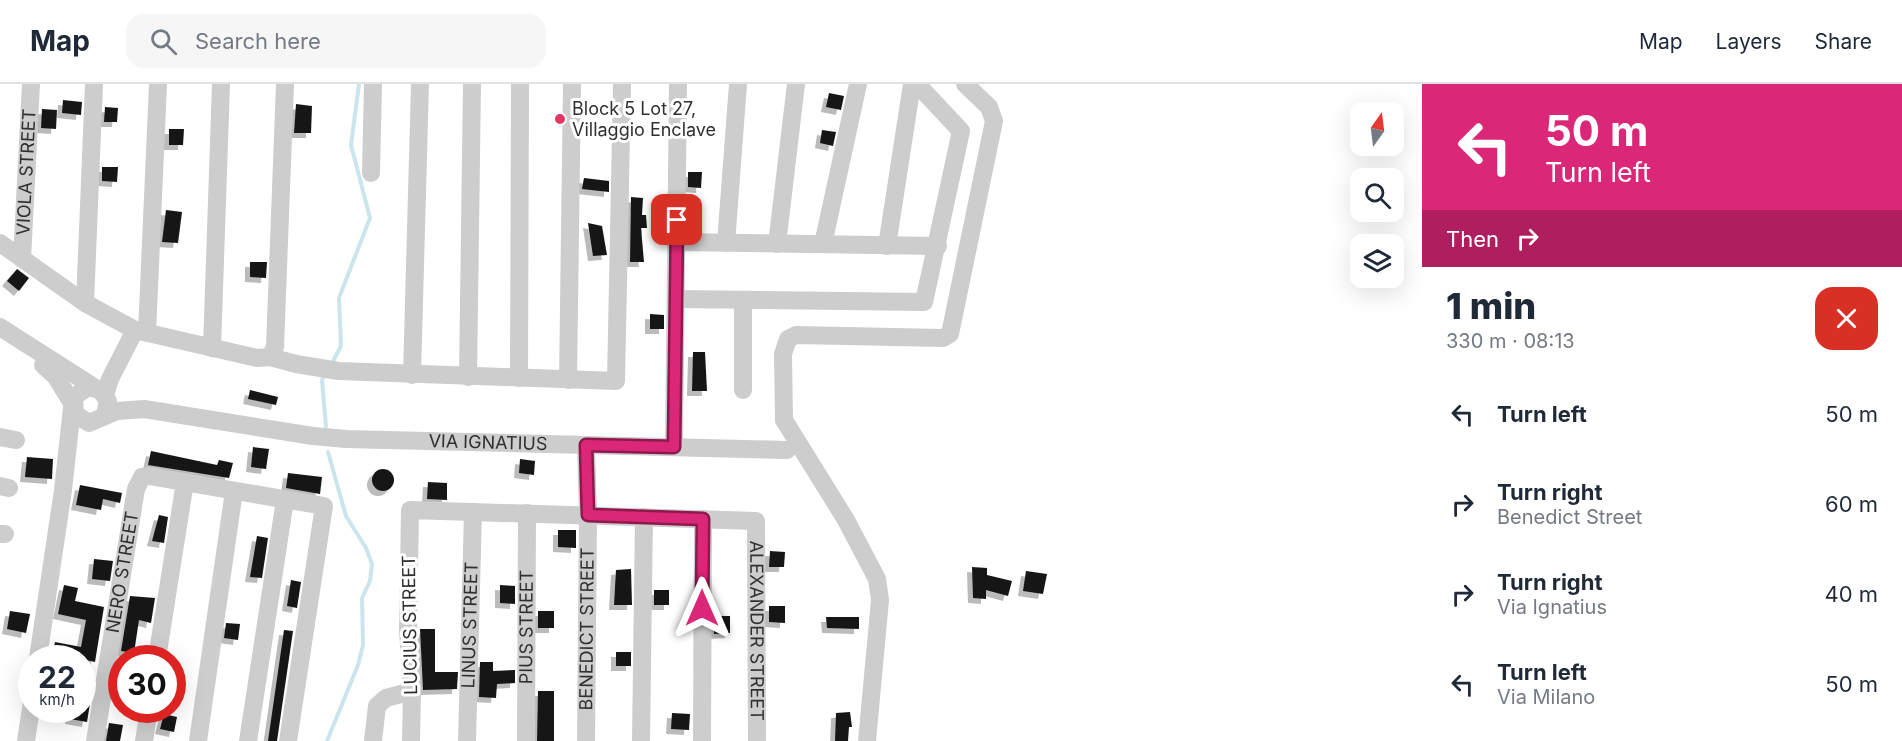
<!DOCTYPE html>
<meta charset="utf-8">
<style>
body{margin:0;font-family:Inter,sans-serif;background:#f6f6f7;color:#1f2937;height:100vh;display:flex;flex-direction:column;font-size:22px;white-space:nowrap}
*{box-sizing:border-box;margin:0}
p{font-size:20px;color:#747a83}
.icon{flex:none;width:33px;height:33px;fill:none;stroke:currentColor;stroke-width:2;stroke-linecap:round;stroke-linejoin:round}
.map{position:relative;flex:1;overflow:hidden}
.details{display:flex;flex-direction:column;background:#fff;width:480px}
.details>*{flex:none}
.banner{background:#db2777;color:#fff;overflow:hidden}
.needle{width:39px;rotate:14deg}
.fabs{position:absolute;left:1350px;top:18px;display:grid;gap:12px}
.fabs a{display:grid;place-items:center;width:54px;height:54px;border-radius:12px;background:#fff;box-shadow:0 6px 24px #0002;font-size:30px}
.speed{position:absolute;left:18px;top:561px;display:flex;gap:12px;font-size:30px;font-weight:700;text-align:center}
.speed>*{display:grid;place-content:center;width:78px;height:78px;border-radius:50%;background:#fff;box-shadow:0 6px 24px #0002;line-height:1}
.speed small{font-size:15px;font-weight:400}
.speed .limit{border:9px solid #d22;background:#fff;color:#111}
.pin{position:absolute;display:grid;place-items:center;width:51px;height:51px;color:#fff;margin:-26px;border-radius:12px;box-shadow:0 3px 9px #0006}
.me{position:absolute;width:66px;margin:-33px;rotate:0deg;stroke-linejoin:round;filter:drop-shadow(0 0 4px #0008)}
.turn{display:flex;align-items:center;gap:21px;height:126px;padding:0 24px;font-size:27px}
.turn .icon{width:78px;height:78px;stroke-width:2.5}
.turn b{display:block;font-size:42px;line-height:51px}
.then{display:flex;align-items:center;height:57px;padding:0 24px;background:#0003;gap:12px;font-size:22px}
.round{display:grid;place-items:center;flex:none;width:63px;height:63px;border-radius:18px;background:#f6f6f7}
.head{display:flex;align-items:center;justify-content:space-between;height:102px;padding:0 24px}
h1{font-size:36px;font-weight:800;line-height:45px}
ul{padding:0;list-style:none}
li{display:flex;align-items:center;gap:18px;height:90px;padding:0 24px}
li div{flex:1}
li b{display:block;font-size:22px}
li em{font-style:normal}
header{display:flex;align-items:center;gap:36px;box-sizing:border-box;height:84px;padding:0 30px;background:#fff;border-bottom:2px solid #e0e1e3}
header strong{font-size:28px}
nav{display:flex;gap:33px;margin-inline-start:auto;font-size:21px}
.search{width:420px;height:54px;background:#f6f6f7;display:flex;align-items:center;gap:15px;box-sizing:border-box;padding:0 21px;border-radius:18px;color:#747a83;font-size:22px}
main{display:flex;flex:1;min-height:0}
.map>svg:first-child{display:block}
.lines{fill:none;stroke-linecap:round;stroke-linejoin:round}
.stream{stroke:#cbe5ec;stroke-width:4}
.building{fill:#171717;filter:url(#shadow)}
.minor{stroke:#cdcdcd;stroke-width:18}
.route-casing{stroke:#8e194d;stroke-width:15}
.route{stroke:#db2777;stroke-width:10}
.poi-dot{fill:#e43563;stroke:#fff;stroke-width:2}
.labels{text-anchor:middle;stroke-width:6;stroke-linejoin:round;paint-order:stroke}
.poi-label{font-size:18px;fill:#303030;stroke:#fff;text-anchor:start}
.street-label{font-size:18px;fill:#303030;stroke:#fff}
</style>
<header>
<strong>Map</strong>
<div class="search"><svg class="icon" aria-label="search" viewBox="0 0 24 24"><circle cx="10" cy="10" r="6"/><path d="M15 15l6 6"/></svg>Search here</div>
<nav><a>Map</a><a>Layers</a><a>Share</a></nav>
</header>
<main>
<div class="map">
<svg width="1422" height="657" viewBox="0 0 1422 657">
<defs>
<filter id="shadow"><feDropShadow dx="-5" dy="5" stdDeviation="0" flood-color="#0004"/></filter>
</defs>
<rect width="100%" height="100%" fill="#fff"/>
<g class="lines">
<!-- stream -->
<g class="stream">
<path d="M332 279 341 262 339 214 370 134 351 61 359 0"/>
<path d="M325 291 322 296 326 343"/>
<path d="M327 657 358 581 363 561 362 514 370 497 372 480 366 464 346 432 328 368"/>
</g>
</g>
<!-- building -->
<g class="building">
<path d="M829 9 844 12 841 26 826 23Z"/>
<path d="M63 16 82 18 81 31 62 29Z"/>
<path d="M296 20 312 22 311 49H294Z"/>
<path d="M105 23 118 24 117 38H104Z"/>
<path d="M42 25 57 26 56 45 41 44Z"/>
<path d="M169 45H184L183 61H169Z"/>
<path d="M822 46 836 48 833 62 820 59Z"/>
<path d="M102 83H118L117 98 102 97Z"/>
<path d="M688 88H702L701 104 688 103Z"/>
<path d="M584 94 609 97V108L582 105Z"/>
<path d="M631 113 643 114 642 131H646L647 144H641L644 178H630Z"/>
<path d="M166 126 182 128 178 159 162 158Z"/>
<path d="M588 139 602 142 607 171 593 172Z"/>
<path d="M250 178H267L266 194 250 193Z"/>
<path d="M17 185 29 194 19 207 7 197Z"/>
<path d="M650 230 664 231V245H650Z"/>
<path d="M693 268H705L707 307H692Z"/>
<path d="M250 306 278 313 276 321 248 315Z"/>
<path d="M253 363 269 365 266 385 251 383Z"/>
<path d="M151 367 217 381 219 376 233 379 229 394 148 381Z"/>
<path d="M27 373 53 375 52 395 25 393Z"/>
<path d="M520 375 535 377 534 391 519 389Z"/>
<circle cx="383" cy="396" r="11"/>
<path d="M288 389 322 393 320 410 286 404Z"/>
<path d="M428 398 447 399V416L427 415Z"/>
<path d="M80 401 122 409 120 419 103 415 101 426 76 421Z"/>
<path d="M159 431 168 433 164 459 152 457Z"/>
<path d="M558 446H576V464L558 463Z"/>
<path d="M257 452 268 454 262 494 250 493Z"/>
<path d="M770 467 785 468 784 483H769Z"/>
<path d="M94 475 113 477 110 497 92 495Z"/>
<path d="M972 483 987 484V491L1012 497 1008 512 986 506V515L973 514Z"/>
<path d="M631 485 632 521H614L616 486Z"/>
<path d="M1026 487 1047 490 1043 510 1023 507Z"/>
<path d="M291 496 301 498 297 524 287 522Z"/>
<path d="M64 501 78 504 75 517 104 523 95 578 53 569 55 558 81 563 86 536 58 530Z"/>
<path d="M500 501 515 502V520L500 519Z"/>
<rect x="654" y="506" width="15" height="15"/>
<path d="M130 512 155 514 151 539 139 536 134 569 121 567Z"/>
<path d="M769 522H785V539L769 538Z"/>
<path d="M10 527 30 530 26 549 7 545Z"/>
<rect x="538" y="527" width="16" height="17"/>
<path d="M714 532H730V549L714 550Z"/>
<path d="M826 533H859V545L827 544Z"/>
<path d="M226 539 240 540 238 556 224 554Z"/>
<path d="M420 545H435V588H458L457 605 423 606Z"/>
<path d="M284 546 293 547 277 657H268Z"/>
<rect x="616" y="568" width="15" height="14"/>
<path d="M480 578H493V587L515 586V599L497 600 496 614 479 613Z"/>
<path d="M82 599 93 601 87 638 70 635 72 626H82Z"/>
<path d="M538 607H554V657H537Z"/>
<path d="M850 628 852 643H849L848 657H835L836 629Z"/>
<path d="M672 629 690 630 689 646 671 645Z"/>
<path d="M164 630 177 633 174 648 160 645Z"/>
<path d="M109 639 123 641 120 657H106Z"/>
</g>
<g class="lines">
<!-- minor -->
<g class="minor">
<path d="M371 89 373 0"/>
<path d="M676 158 938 162"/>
<path d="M0 159 85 219 135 246 257 274 270 273 275 263 285 0"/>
<path d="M726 159 738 0"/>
<path d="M777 160 796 0"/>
<path d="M823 160 858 0"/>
<path d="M887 162 912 0"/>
<path id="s1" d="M22 175 31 0"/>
<path d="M676 215 924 218 961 47 917 0"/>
<path d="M85 219 94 0"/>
<path d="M0 243 94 303"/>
<path d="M147 249 158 0"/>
<path d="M212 264 221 0"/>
<path d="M270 273 296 280 339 287 616 297 622 0"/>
<path d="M43 281 56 293 72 319"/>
<path d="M412 291 420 0"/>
<path d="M468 293 472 0"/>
<path d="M519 294 520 0"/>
<path d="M568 296 572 0"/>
<path d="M743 306V216"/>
<path d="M105 311 110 295 135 246"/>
<path id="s2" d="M105 331 108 317 100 306 88 303 74 313 75 330 89 339 117 327 144 325 313 352 346 355 787 366"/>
<path d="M0 353 16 356"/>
<path d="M674 363 678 0"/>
<path d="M0 402 9 404"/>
<path d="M0 450H5"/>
<path d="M38 574 63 406 72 324"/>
<path d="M157 574 185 398"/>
<path d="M26 657 32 618"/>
<path id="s3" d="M95 657 136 405 142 393 149 392 324 422 288 657"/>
<path d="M144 657 149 626"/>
<path d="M198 657 234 407"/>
<path d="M248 657 285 416"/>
<path d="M373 657 377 622 386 614 412 607"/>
<path id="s4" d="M411 657 412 607 408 546 410 426 756 437 757 657"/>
<path id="s5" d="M467 657 473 428"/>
<path id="s6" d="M526 657 527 429"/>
<path id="s7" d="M586 657 588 431 586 361"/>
<path d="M641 657 644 433"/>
<path d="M702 657 703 435"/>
<path d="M867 657 880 516 877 495 846 436 784 336 783 270 788 255 796 251 943 254 950 250 994 37 989 23 965 0"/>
</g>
</g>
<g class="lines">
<defs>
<path id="route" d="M677 136 674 363 586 361 588 431 703 435 702 524"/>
</defs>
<!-- route casing -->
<use href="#route" class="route-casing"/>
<!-- route -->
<use href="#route" class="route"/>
</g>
<!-- markers -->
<circle class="poi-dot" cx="560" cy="35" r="6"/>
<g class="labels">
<!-- poi labels -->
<g class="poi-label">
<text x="572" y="31">Block 5 Lot 27,<tspan x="572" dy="21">Villaggio Enclave</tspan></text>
</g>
<!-- street labels -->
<g class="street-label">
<text dy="6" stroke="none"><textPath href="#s1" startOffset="87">VIOLA STREET</textPath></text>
<text dy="6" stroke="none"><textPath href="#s2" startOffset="495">VIA IGNATIUS</textPath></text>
<text dy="6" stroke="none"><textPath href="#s3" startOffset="171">NERO STREET</textPath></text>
<text transform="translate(410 541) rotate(-91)" y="6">LUCIUS STREET</text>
<text dy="6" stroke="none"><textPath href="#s5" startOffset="116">LINUS STREET</textPath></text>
<text dy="6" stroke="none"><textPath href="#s6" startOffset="114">PIUS STREET</textPath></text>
<text dy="6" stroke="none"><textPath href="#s7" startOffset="112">BENEDICT STREET</textPath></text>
<text dy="6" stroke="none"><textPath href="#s4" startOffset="687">ALEXANDER STREET</textPath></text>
</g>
</g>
</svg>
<div class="fabs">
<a><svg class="needle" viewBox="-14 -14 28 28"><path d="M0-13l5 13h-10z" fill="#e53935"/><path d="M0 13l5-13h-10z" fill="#747a83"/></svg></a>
<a><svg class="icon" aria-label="search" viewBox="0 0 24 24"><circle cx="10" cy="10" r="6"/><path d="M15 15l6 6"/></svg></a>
<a><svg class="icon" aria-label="layers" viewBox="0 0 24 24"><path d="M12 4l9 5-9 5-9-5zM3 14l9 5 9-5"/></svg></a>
</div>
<div class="speed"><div>22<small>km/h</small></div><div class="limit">30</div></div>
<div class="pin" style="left:677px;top:136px;background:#d93025"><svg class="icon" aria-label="arrive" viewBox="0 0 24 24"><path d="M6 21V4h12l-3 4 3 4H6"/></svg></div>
<svg class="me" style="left:702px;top:524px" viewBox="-20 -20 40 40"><path d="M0-17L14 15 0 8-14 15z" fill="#db2777" stroke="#fff" stroke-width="4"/></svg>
</div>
<section class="details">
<div class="banner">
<div class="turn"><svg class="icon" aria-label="left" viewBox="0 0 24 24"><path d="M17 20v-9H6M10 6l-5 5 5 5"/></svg><div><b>50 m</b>Turn left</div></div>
<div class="then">Then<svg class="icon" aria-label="right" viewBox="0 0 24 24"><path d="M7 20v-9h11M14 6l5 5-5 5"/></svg></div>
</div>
<div class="head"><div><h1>1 min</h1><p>330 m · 08:13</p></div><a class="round" style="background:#d93025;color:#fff"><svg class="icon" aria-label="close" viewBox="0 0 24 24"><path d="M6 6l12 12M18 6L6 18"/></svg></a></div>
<ul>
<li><svg class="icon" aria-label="left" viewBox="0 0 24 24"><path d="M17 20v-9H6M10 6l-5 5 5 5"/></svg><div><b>Turn left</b></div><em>50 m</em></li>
<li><svg class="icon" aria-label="right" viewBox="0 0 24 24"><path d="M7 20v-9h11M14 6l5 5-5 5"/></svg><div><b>Turn right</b><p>Benedict Street</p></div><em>60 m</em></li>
<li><svg class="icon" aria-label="right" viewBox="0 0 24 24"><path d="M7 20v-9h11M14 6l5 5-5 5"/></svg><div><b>Turn right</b><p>Via Ignatius</p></div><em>40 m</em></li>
<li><svg class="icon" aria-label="left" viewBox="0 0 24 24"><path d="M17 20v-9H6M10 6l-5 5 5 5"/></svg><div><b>Turn left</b><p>Via Milano</p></div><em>50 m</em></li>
</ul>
</section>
</main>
